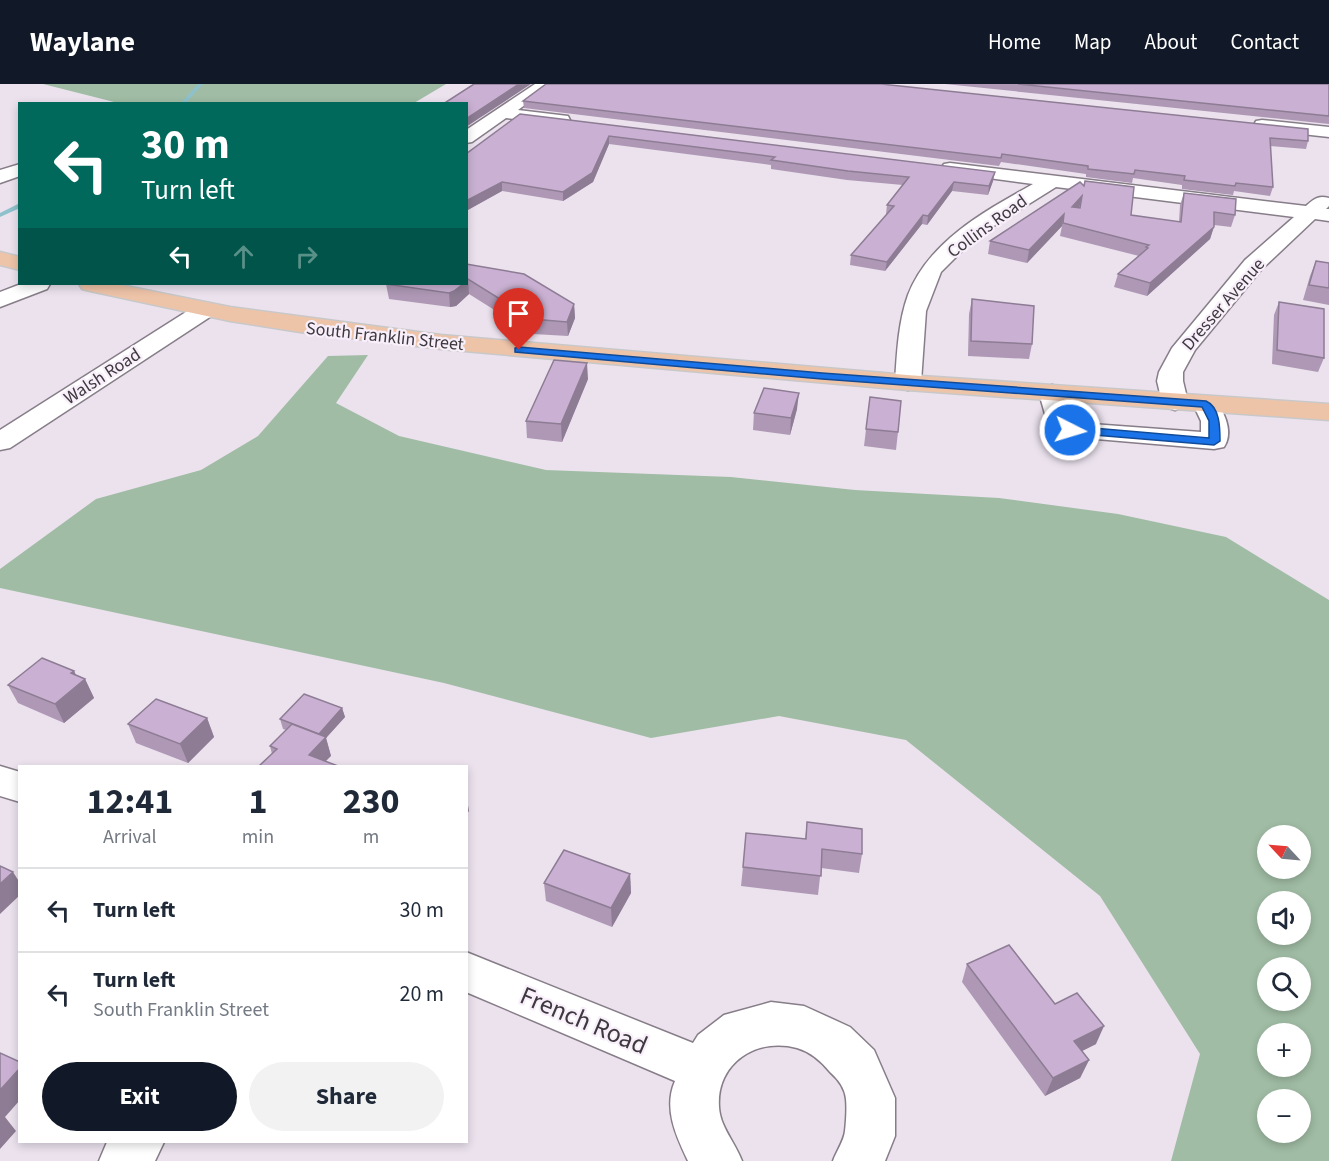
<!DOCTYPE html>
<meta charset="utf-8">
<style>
body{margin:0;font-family:"Source Sans 3",sans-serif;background:#f2f2f3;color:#1f2937;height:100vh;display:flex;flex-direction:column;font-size:22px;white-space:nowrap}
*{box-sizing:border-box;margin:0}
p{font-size:20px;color:#747a83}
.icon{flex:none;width:33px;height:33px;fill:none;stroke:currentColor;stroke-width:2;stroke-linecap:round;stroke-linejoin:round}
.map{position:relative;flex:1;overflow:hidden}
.drawer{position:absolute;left:18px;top:681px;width:450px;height:378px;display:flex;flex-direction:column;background:#fff;border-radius:0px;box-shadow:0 3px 9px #0003}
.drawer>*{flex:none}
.banner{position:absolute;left:18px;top:18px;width:450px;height:183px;border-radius:0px;box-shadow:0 3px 9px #0003;background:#00695c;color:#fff;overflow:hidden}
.needle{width:39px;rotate:296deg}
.controls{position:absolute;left:1257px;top:741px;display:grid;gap:12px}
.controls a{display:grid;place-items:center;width:54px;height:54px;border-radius:50%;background:#fff;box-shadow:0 3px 9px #0003;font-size:30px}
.pin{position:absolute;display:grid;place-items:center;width:51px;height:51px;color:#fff;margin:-62px -26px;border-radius:50% 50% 50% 0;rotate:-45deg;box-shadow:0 0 6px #0007}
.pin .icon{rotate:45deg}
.me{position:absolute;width:66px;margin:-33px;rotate:95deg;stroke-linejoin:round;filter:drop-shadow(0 0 4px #0008)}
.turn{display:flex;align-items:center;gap:21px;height:126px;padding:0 24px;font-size:27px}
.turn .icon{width:78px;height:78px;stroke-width:2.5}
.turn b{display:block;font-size:42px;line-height:51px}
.lanes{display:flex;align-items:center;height:57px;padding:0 24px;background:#0003;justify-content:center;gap:30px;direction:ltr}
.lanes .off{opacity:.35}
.eta{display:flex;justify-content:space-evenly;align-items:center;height:102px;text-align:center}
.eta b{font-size:36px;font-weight:700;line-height:42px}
.primary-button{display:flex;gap:12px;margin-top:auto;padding:12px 24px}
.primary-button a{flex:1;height:69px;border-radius:36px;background:#111827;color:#fff;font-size:24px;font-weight:700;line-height:69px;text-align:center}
.primary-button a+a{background:#f2f2f3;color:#1f2937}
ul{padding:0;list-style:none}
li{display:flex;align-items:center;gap:18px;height:84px;padding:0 24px;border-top:2px solid #e0e1e3}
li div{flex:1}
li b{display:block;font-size:22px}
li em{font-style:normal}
header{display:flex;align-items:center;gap:36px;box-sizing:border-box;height:84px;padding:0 30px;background:#111827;color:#fff}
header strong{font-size:28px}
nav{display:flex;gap:33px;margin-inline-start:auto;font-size:21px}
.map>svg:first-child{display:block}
.green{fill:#a0bca4;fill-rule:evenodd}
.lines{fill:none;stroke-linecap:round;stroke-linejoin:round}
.stream{fill:#8ec1cb;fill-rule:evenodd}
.minor-casing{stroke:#867d88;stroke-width:3}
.major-casing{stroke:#c9c8c9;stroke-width:3}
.minor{fill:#fff;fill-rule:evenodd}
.major{fill:#eec4a8;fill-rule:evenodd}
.wall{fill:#ae98b5}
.shaded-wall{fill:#8d7c94}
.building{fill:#cab1d3;stroke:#8d7c94;stroke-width:1.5;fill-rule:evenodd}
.route{fill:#1a73e8;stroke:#114b97;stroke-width:1.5}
.labels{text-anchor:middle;stroke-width:4.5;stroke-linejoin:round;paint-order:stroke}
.far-street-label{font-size:18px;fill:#3d393e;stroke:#f8effb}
.near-street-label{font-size:26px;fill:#3d393e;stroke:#f8effb}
</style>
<header>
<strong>Waylane</strong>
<nav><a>Home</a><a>Map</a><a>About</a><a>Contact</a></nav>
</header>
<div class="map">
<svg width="1329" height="1077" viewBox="0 0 1329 1077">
<rect width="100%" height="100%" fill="#ebe2ee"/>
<!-- green -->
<g class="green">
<path d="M43 0H446L414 19H118Z"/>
<path d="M368 271 336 319 399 352 546 386 731 393 855 406 999 414 1118 430 1226 453 1329 516V1077H1171L1200 970 1100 812 906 656 779 632 651 654 444 599 0 504V485L96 415 201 386 258 352 328 272ZM1268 752H1300V784H1268ZM1268 818H1300V850H1268ZM1268 884H1300V916H1268ZM1268 950H1300V982H1268ZM1268 1016H1300V1048H1268Z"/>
</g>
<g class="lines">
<!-- stream -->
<g class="stream">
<path d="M198 0H203L185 20H180Z"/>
<path d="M20 119V124L0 133V129Z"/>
</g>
<defs>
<g id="minor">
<path d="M535 0H553L518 26 568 32 570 36 568 40 562 41 506 34 472 58 466 59V46Z"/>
<path d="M1262 36 1329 43V53L1256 45 1254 41 1256 37Z"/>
<path d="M950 79 1306 122C1314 115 1318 111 1329 114V122L1326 125H1329V137L1315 135 1261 186 1195 266 1183 288V297L1188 318 1184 323 1175 326 1166 323 1162 318 1157 297 1159 288 1172 264 1245 176 1294 133 1056 103 976 153 941 188 926 227 921 298 917 303 908 306 899 303 895 298C897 269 898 239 908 211 929 157 985 127 1033 100L944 88 941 84 944 80Z"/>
<path d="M20 80V92L0 99V86Z"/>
<path d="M21 200H50L47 205 0 223V208Z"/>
<path d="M205 219 213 221 216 226 213 231 10 364 0 366V346L197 221Z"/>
<path d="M1052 301 1061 304 1071 329 1078 339 1201 348V337L1193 320 1197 315 1206 312 1215 315C1224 328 1234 348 1224 363L1214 365 1061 352 1045 330 1039 309 1043 304Z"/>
<path d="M0 682 20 688V718L0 712Z"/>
<path d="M466 868 693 959 698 951 724 931 771 918 804 922 850 943 874 966 895 1014V1052L885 1077H833C836 1068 844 1057 845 1047 846 1038 847 1025 846 1015 845 1004 838 995 830 988 821 977 811 968 797 964 757 953 716 979 719 1023 720 1043 735 1058 742 1077H688C676 1052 663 1024 675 997L466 908Z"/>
<path d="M107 1058H164L155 1077H99Z"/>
</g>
<g id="major">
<path d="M0 168 20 173V186L0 181Z"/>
<path d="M79 200H116L230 223 441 251 907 291 1329 320V336L907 306 441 265 300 248 230 237 90 207 82 205Z"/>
</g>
</defs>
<!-- minor casing -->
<use href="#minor" class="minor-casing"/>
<!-- major casing -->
<use href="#major" class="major-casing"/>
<!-- minor -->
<use href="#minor" class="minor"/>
<!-- major -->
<use href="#major" class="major"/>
</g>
<!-- wall -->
<g class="wall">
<path d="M546 0 1308 57 1306 65 1270 62 1273 103 1270 112 1234 107 1233 111 1182 105V101L1133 94 1132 99 1086 93V90L1001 78 999 82 524 24 523 17Z"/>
<path d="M945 0H1329V40Z"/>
<path d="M520 30 993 97 988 111 952 107 927 141 922 140 885 187 850 181 851 171 887 131 886 130 887 121 903 101 847 96 771 85V81L609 60 593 98 563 117 502 107 466 127Z"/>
<path d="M1084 102 1131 131 1179 138 1180 121 1184 109 1235 131 1231 143 1214 141 1210 155 1147 212 1114 203 1118 190 1139 172 1060 152 1062 142 1027 179 988 170 990 157Z"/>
<path d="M1316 177 1329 179V221L1303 216 1310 192Z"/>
<path d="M466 180 574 220 575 234 568 252 533 250 469 210 456 222 450 223 389 215 386 200Z"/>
<path d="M972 215 1032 260 1029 275 968 272 969 230Z"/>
<path d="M1279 218 1324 274 1318 288 1272 280 1274 231Z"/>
<path d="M588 295 562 358 527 354 526 337Z"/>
<path d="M870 313 898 348 896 366 864 362Z"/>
<path d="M797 325 790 351 753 346 754 329Z"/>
<path d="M74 587 76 591 85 595 94 614 64 639 18 619 8 601Z"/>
<path d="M342 624 345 633 326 654 331 672 272 670 270 662 286 646 283 645 280 635Z"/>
<path d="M207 634 214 653 188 679 136 659 128 640Z"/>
<path d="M807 738 862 770 859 789 821 784 818 811 741 802 743 783 805 755Z"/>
<path d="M630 790 631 809 612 843 546 817 544 799Z"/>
<path d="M967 880 1055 920 1096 960 1082 967 1089 976 1080 994 1045 1012 962 898Z"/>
</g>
<!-- shaded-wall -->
<g class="shaded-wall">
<path d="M519 0H531L466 43V35Z"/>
<path d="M609 52V60L593 98 563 117V108Z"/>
<path d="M995 88 993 97 988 111 989 102Z"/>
<path d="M502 98V107L466 127V117Z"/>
<path d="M954 98 952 107 927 141 928 132Z"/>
<path d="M1082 112 1079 124 1072 123Z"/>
<path d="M1064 130 1062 142 1027 179 1029 166Z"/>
<path d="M923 131 922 140 885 187 887 178Z"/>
<path d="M1214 143 1210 155 1147 212 1150 199Z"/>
<path d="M468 195 469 210 456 222 450 223 449 209 463 200H466V196Z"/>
<path d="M574 220 575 234 568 252 567 238Z"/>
<path d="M587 279 588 295 562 358 561 340Z"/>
<path d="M799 309 797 325 790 351 791 334Z"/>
<path d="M74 587 80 600 85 595 94 614 64 639 55 620 71 589Z"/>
<path d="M342 624 345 633 326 654 331 672 321 682 309 671 319 650Z"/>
<path d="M207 634 214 653 188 679 180 660Z"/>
<path d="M466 710 469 727 466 731Z"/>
<path d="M13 788 20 799V811L0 830V800Z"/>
<path d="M630 790 631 809 612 843 611 824Z"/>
<path d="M1104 942 1096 960 1066 975 1074 957Z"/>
<path d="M1089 976 1080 994 1045 1012 1053 994Z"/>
<path d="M20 984V1016L5 1033 16 1047 0 1065V1006Z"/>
</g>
<!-- building -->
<g class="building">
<path d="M474 0H519L466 35V20H443Z"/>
<path d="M546 0H881L1308 45V57L1270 54 1273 103 1236 99 1235 102 1184 96 1185 92 1135 86 1134 90 1088 85V82L1002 70 1001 74 523 17Z"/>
<path d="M1018 0H1329V32Z"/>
<path d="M520 30 995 88 989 102 954 98 928 132 923 131 887 178 851 171 894 122 887 121 909 93 848 87 771 76 775 73 609 52 592 89 563 108 502 98 466 117V70Z"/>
<path d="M1085 97 1134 103 1131 131 1181 138 1184 109 1236 115 1235 131 1214 128V143L1150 199 1118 190 1148 164 1146 163 1149 161 1063 139 1064 130 1029 166 990 157 1080 98 1084 102ZM1082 112 1080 124 1072 123Z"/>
<path d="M1316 177 1329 179V204L1309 201Z"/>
<path d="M466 180 524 190 574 220 567 238 532 235 468 195 466 196Z"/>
<path d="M386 200H463L454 207 449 209Z"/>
<path d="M972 215 1034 222 1032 260 971 257Z"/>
<path d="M1279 218 1324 225V274L1277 266Z"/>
<path d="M554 276 587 279 561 340 526 337Z"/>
<path d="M764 304 799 309 791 334 754 329Z"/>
<path d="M870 313 901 317 898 348 866 345Z"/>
<path d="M42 574 74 587 71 589 85 595 55 620 8 601Z"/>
<path d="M304 610 342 624 319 650 280 635Z"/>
<path d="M156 615 207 634 180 660 128 640Z"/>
<path d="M292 640 326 653 309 671 338 682H259L277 665 270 662Z"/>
<path d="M807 738 862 745V770L822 765 821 792 743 783 746 749 806 755Z"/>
<path d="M564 766 630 790 611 824 544 799Z"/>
<path d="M0 782 13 788 0 800Z"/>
<path d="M1009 861 1055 920 1077 909 1104 942 1074 957 1089 976 1053 994 967 880Z"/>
<path d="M0 969 20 978V984L0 1006Z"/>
</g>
<!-- route -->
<path class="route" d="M519 263 822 289 1206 317C1220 323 1220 344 1220 357L1214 361 1070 349 1065 346 1070 342 1209 354V337L1202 323 822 295 515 268V264Z"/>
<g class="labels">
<!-- far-street labels -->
<g class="far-street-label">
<text transform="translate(987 142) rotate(-36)" y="6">Collins Road</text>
<text transform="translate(1223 220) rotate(-49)" y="6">Dresser Avenue</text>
<text transform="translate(385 252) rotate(6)" y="6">South Franklin Street</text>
<text transform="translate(102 292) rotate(-33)" y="6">Walsh Road</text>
</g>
<!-- near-street labels -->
<g class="near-street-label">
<text transform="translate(584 936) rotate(23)" y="9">French Road</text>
</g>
</g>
</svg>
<div class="controls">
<a><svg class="needle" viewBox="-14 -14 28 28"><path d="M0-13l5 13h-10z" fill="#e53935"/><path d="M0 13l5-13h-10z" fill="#747a83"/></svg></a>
<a><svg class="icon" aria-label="sound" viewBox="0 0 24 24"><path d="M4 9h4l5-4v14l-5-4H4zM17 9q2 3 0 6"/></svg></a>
<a><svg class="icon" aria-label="search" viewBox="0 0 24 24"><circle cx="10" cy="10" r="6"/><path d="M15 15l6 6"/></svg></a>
<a>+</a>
<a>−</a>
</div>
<div class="pin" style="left:519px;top:266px;background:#d93025"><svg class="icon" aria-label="arrive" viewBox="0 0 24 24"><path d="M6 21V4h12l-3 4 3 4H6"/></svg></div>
<svg class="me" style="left:1070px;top:346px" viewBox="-20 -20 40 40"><circle r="17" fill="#1a73e8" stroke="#fff" stroke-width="3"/><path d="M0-11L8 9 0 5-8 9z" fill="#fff"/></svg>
<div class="banner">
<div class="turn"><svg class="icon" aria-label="left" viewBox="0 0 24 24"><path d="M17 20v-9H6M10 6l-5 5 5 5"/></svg><div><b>30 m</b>Turn left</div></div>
<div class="lanes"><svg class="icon" aria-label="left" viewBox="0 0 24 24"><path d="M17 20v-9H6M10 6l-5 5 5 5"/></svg><svg class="icon off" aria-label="ahead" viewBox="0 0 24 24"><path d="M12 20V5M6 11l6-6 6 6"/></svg><svg class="icon off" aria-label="right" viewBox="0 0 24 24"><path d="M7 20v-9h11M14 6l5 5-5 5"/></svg></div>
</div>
<section class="drawer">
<div class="eta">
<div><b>12:41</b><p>Arrival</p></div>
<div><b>1</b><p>min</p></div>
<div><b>230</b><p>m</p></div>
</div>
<ul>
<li><svg class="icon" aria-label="left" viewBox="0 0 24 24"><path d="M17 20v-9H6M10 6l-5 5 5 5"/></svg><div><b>Turn left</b></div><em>30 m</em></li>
<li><svg class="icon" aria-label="left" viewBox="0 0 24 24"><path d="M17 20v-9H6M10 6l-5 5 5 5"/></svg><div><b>Turn left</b><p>South Franklin Street</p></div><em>20 m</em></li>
</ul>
<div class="primary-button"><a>Exit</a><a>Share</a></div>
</section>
</div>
